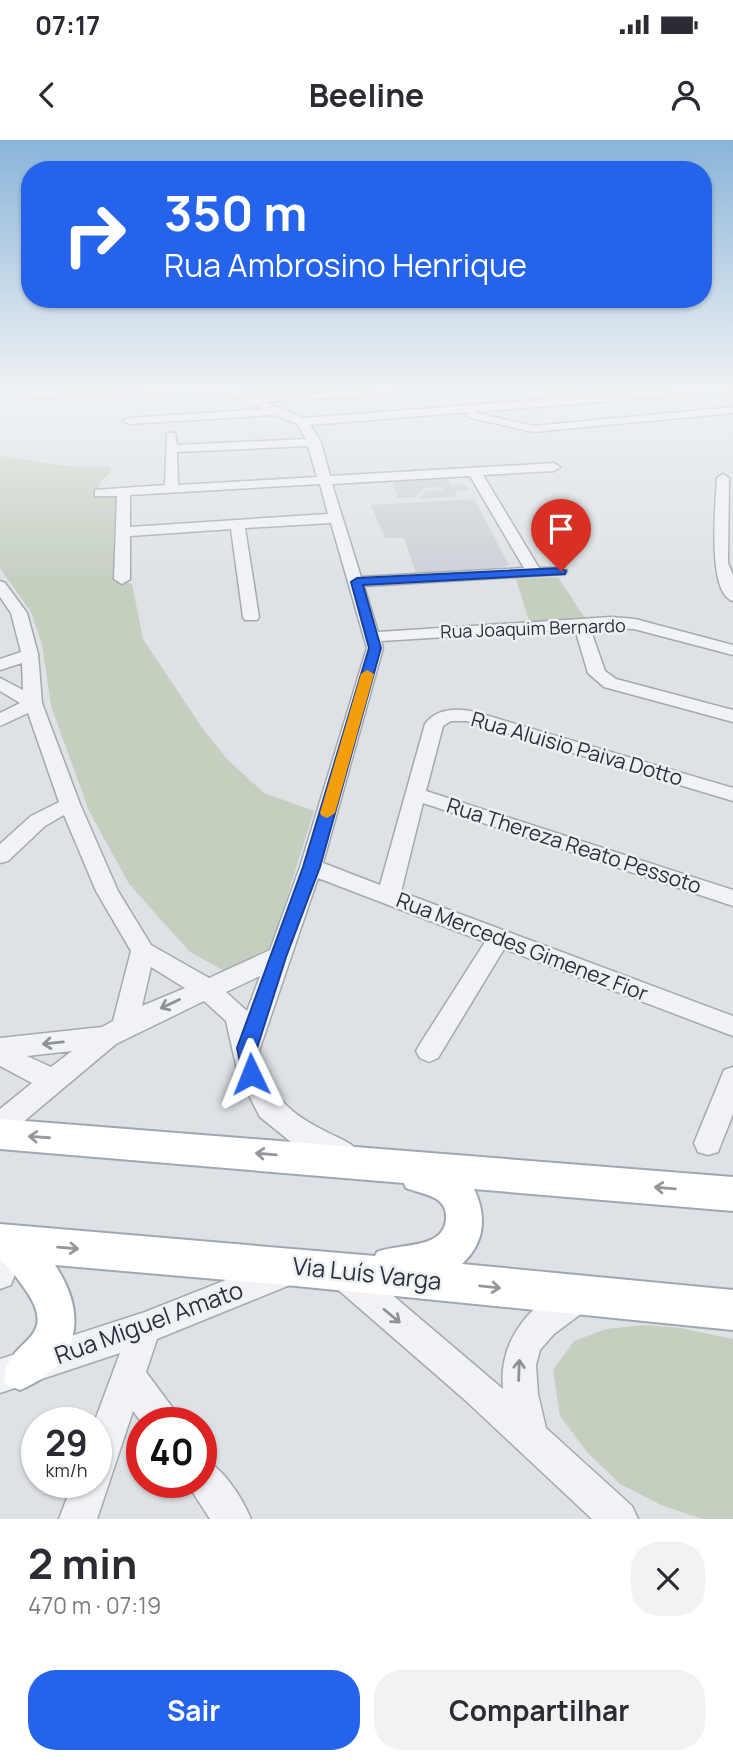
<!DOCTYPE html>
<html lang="pt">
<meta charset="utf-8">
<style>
body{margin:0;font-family:Manrope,sans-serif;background:#f2f2f3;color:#2b2b33;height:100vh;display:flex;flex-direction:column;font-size:26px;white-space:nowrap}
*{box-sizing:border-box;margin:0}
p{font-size:23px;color:#7c7c81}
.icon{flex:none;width:38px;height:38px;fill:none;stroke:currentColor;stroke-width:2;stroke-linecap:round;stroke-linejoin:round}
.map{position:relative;height:1379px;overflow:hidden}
.panel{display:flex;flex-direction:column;background:#fff;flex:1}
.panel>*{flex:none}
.hud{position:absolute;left:21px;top:21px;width:691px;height:147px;border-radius:28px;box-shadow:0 2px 5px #0004;background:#2563eb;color:#fff;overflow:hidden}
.speed{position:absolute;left:21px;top:1267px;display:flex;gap:14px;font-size:35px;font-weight:700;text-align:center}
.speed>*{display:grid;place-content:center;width:91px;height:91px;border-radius:50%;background:#fff;box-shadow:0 2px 5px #0004;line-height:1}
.speed small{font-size:18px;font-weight:400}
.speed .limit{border:10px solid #d22;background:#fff;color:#111}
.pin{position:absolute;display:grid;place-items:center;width:60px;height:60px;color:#fff;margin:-72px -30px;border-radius:50% 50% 50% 0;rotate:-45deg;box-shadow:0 0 7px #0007}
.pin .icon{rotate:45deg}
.me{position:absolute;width:77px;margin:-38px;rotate:358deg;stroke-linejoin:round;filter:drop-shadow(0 0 5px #0008)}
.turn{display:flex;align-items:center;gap:24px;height:147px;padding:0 28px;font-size:32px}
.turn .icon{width:91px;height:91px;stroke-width:2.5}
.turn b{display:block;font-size:49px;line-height:60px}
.round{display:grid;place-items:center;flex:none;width:74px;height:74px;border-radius:28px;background:#f2f2f3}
.headline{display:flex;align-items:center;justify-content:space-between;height:119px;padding:0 28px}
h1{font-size:42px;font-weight:700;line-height:52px}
.primary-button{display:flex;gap:14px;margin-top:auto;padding:14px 28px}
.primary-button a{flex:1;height:80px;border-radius:28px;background:#2563eb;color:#fff;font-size:28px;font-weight:700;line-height:80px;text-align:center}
.primary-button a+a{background:#f2f2f3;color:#2b2b33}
.status{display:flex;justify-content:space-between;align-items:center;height:49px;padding:0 35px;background:#fff;direction:ltr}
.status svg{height:19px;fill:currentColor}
header{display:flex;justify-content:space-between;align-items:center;height:91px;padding:0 28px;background:#fff;font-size:32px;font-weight:700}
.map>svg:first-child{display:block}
.built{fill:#ccd1d7}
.green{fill:#c5cfc0}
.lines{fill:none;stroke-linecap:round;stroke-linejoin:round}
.minor-casing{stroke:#a4a9af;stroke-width:3}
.major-casing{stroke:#9ea8b1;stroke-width:4}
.minor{fill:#f0f2f5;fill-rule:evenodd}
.major{fill:#fff;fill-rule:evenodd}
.oneway{stroke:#8c9298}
.oneway2{stroke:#94989d}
.route{fill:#2563eb;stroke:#184099;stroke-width:2}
.slow{fill:#f59e0b}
.labels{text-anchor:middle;stroke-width:5;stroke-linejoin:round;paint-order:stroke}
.far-street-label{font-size:18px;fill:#29313b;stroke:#edf1f4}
.street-label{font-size:21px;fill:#29313b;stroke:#edf1f4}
.near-street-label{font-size:24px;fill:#29313b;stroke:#edf1f4}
</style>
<div class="status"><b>07:17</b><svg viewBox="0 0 49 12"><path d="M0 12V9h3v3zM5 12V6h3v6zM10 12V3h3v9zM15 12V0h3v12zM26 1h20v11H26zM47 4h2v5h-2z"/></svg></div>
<header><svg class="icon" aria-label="back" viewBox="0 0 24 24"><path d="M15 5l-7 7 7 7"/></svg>Beeline<svg class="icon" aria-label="person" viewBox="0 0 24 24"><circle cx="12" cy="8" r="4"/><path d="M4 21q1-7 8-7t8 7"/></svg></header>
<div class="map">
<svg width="733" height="1379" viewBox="0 0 733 1379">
<rect width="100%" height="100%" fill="#dee2e6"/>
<!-- built -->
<g class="built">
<path d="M448 339 450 345 465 344 469 350 454 351 457 356 418 359 426 351 443 350 441 347 424 348 416 357 398 358 392 342Z"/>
<path d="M474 359 509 425 497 428 416 433 404 398H385L371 365Z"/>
</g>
<!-- green -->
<g class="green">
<path d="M0 316 68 326 110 327 111 332 100 342 98 354 117 357 118 360 115 439 132 444 143 499 203 589 227 619 264 653 314 671 271 808 260 828 226 832 190 812 129 744 89 671 51 566 42 504 31 472 0 428Z"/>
<path d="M558 437 586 480 530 484 516 439Z"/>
<path d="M644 1185 681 1188 733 1199V1379H702L661 1365 620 1344 587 1312 560 1276 553 1230 574 1201 606 1189Z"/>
</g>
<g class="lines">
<defs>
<g id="minor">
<path d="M20 248 33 251 234 248 253 257 399 248 385 255 265 262 303 278 689 248H733V251L473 272 533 286 733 267V273L533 292 468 277 466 275 470 272 310 285 321 302 330 336 554 323 560 327 554 331 483 335 539 428H565L567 431 565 434 364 446 378 492 611 477 635 479 733 505V515L634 489 590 488 605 531 616 539 733 570V582L604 547 588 533 575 489 381 501 383 508 323 723 380 745 425 584C437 568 457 568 475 572L733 648V661L467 581H451L443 586 426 651 733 750V766L423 663 401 752 733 876V896L504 809 438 918 429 922 420 918 416 911 420 904 485 802 318 738 259 911C270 957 289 974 331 994 343 1000 355 1004 361 1016L357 1025 347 1029 337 1025 291 1002 260 977 238 934 226 881 204 861 116 904 10 993 0 997V969L32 943 0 926V898L102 887 113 881 131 811 96 751 64 675 45 686 8 721 0 723V704L31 676 59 662 28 573 0 586V573L20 563 0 551V538L23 550 22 523 0 530V519L21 512 11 473 0 457V441L5 443 27 473 38 514 42 563 80 664 118 751 151 805 209 838 270 810 300 727 367 508 331 383 245 388 259 477 257 480H245L243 477 231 389 130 396V439L122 444 114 439 117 356H95V350L165 345 167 293H175L177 305 306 299 297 284 275 275 129 284 123 281 129 278 263 269 226 252 33 257 20 255ZM308 306 317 337 178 345 177 312ZM470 336 524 428 361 437 332 344ZM320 344 328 374 130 387V355ZM151 827 185 848 142 866ZM260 836 247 871 226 852ZM72 911 51 927 27 916Z"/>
<path d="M723 334 729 338 728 423 733 435V461C706 454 716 361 717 338Z"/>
<path d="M733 927V974L718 1012 708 1015 698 1012 694 1003 724 930Z"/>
<path d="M12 1089 23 1093 27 1103 11 1145 0 1149V1095Z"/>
<path d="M284 1117 295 1121 300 1132 295 1143 157 1199 146 1232 175 1271 180 1283H142L133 1271 97 1379H59L73 1342H96V1283H94L120 1213 0 1253V1219L145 1172Z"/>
<path d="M346 1121 357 1125 503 1249C498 1198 533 1160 578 1141L589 1146 594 1157 589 1168 554 1194 540 1210 536 1225 538 1254 546 1288 632 1366 638 1379H592L465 1260 335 1147 330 1136 335 1125Z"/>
<path d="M201 1318C223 1327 242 1357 251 1379H210L186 1342H201Z"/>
</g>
<path id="major" d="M0 979 733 1037V1071L474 1049C487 1076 485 1103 462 1124L733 1150V1190L296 1146 55 1125C89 1176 79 1226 20 1250L5 1244C0 1196 67 1205 22 1145 16 1136 8 1126 0 1120V1084L375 1116 377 1112C399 1103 445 1110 446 1078 447 1055 423 1055 406 1048L404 1043 0 1009Z"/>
</defs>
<!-- minor casing -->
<use href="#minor" class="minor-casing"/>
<!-- major casing -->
<use href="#major" class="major-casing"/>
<!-- minor -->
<use href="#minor" class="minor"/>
<!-- major -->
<use href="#major" class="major"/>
</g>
<!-- one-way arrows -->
<defs><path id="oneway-shaft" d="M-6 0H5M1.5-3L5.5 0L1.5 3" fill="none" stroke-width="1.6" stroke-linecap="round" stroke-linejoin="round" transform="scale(1.75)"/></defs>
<g class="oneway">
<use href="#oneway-shaft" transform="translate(170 864) rotate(155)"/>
<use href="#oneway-shaft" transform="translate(53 903) rotate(174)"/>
<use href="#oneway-shaft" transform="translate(392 1176) rotate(40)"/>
<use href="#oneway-shaft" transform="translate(519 1230) rotate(-88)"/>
</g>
<g class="oneway2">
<use href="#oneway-shaft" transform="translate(39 997) rotate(-176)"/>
<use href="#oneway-shaft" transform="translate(266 1014) rotate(-175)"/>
<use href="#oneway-shaft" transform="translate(665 1048) rotate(-175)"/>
<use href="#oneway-shaft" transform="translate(68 1108) rotate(5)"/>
<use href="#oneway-shaft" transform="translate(490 1147) rotate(6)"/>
</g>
<!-- sky -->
<linearGradient id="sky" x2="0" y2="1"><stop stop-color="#89b4d9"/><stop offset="0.56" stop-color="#f0f2f4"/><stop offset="1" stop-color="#f0f2f4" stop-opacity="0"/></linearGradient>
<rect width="733" height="441" fill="url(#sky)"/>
<!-- route -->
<path class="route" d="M561 428 566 431 565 434 363 445 381 508 320 727 286 817 257 908 261 934 258 940 251 942 244 940 237 908 303 727 369 508 351 442 357 438Z"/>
<!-- slow -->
<path class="slow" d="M367 530 374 534 335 673 327 678 322 676 320 673 361 534Z"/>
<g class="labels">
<!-- far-street labels -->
<g class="far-street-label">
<text transform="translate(533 489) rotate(-2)" y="6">Rua Joaquim Bernardo</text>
</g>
<!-- street labels -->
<g class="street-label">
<text transform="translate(577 609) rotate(16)" y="7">Rua Aluisio Paiva Dotto</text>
<text transform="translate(574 706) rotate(18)" y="7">Rua Thereza Reato Pessoto</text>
<text transform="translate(522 807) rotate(21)" y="7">Rua Mercedes Gimenez Fior</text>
</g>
<!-- near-street labels -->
<g class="near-street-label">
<text transform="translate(367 1134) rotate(6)" y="8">Via Luís Varga</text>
<text transform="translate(149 1183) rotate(-20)" y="8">Rua Miguel Amato</text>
</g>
</g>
</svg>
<div class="speed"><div>29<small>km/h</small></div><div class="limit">40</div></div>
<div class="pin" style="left:561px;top:431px;background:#d93025"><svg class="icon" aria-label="arrive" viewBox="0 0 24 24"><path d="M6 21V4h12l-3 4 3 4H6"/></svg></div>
<svg class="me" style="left:251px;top:934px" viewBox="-20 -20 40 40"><path d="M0-17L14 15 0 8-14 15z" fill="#2563eb" stroke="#fff" stroke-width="4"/></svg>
<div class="hud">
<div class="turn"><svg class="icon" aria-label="right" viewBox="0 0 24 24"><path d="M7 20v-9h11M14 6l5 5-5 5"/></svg><div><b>350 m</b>Rua Ambrosino Henrique</div></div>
</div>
</div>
<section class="panel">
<div class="headline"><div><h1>2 min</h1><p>470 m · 07:19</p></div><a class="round"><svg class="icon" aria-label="close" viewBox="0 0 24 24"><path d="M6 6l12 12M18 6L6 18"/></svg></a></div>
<div class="primary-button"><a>Sair</a><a>Compartilhar</a></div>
</section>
